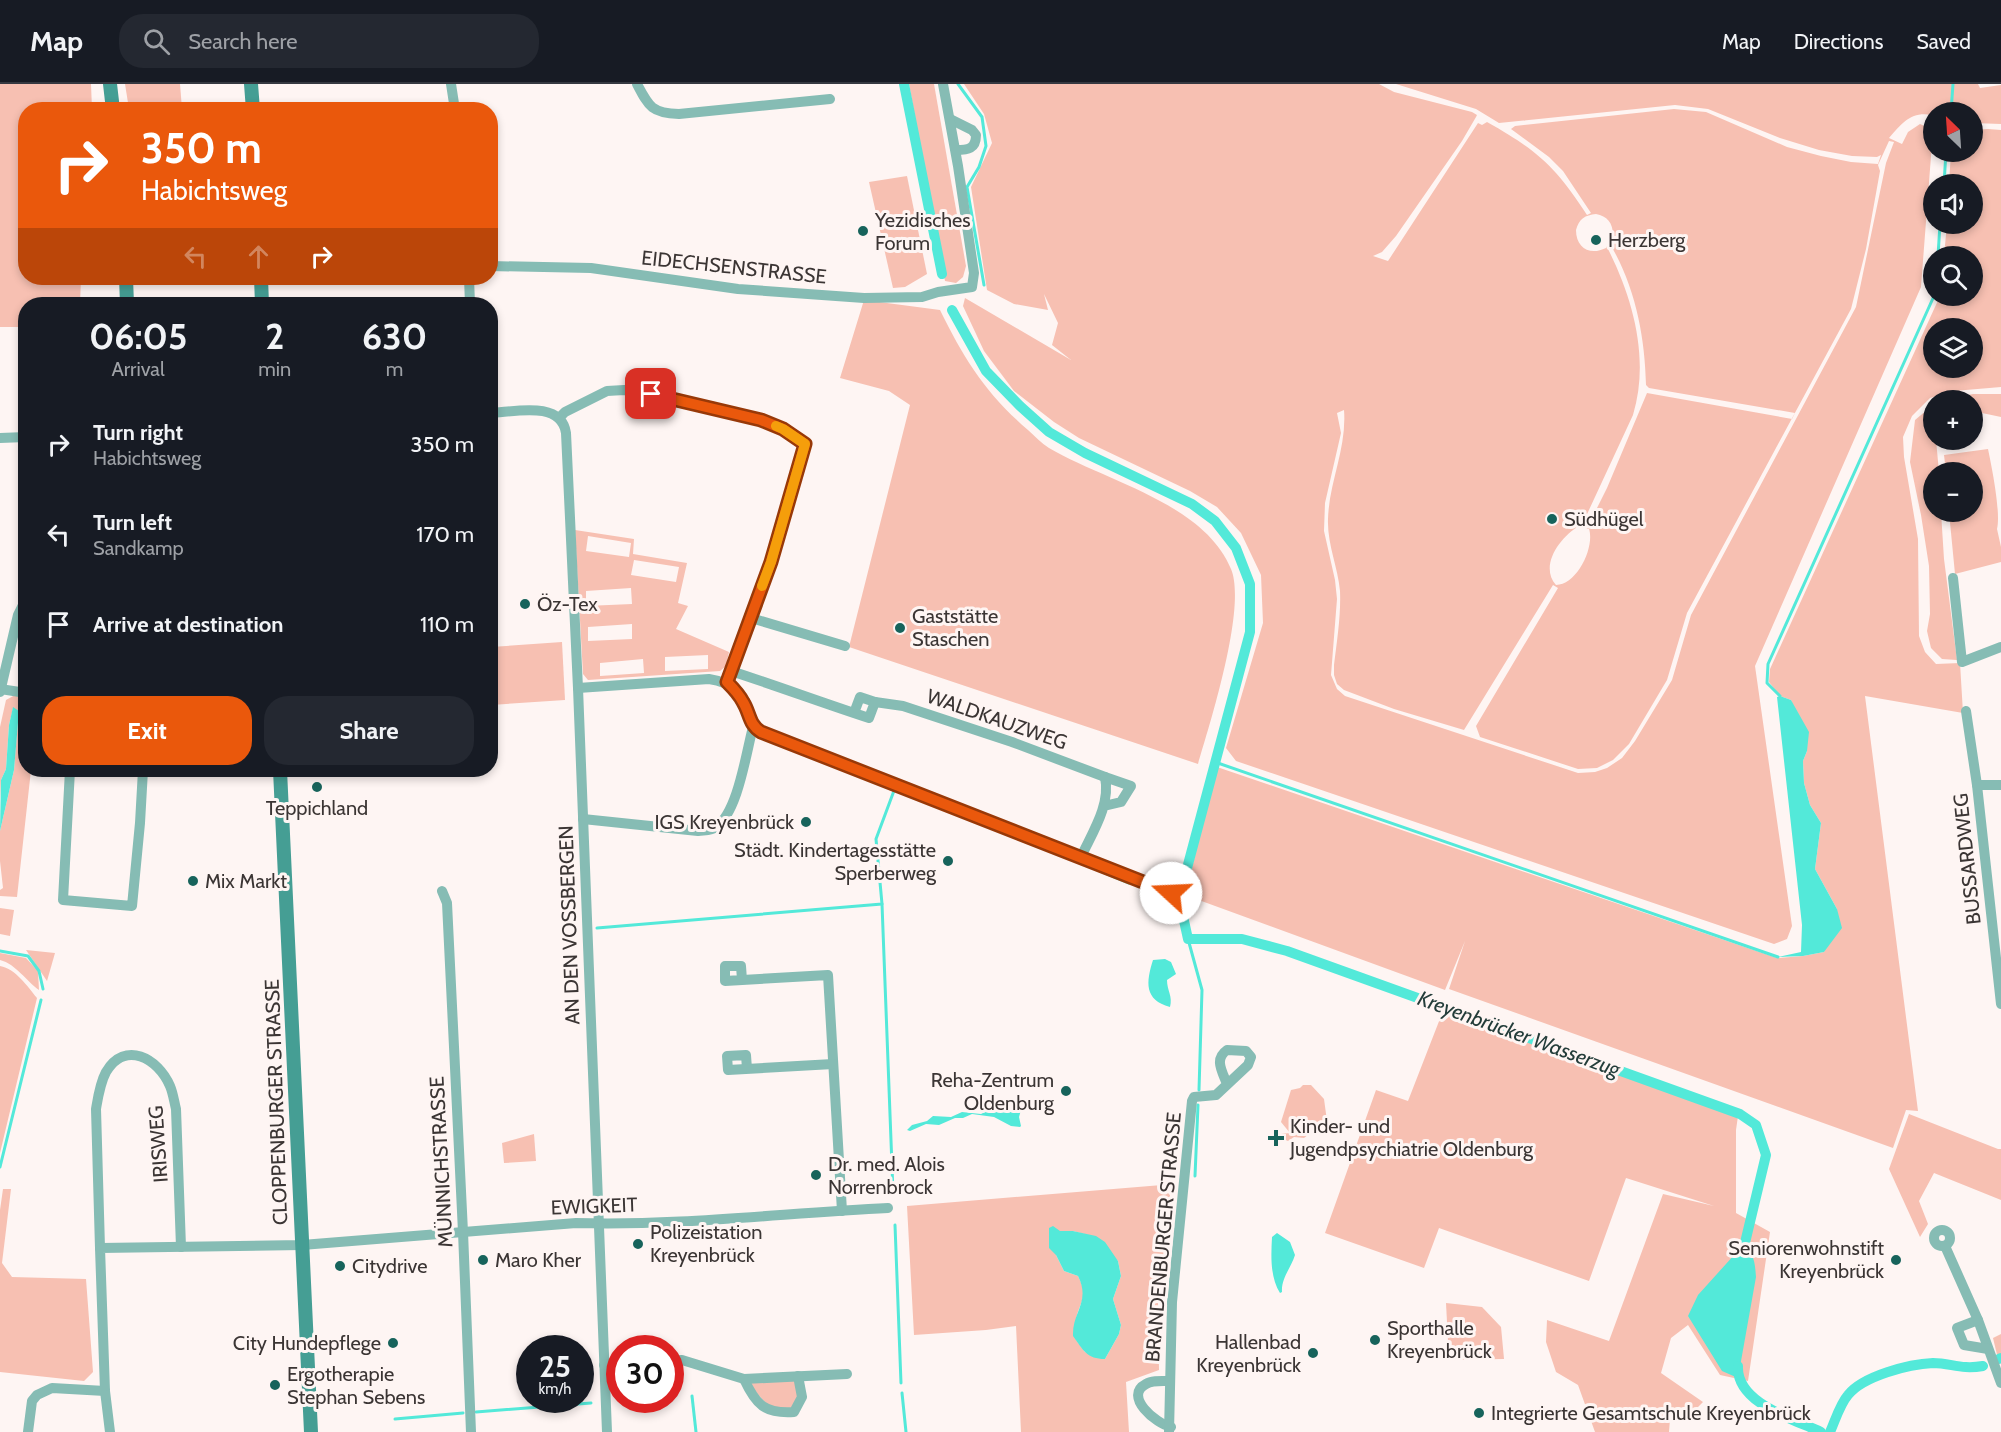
<!DOCTYPE html>
<meta charset="utf-8">
<style>
body{margin:0;font-family:Cabin,sans-serif;background:#242831;color:#f1f3f6;height:100vh;display:flex;flex-direction:column;font-size:22px;white-space:nowrap}
*{box-sizing:border-box;margin:0}
p{font-size:20px;color:#9ea1a6}
.icon{flex:none;width:33px;height:33px;fill:none;stroke:currentColor;stroke-width:2;stroke-linecap:round;stroke-linejoin:round}
.map{position:relative;flex:1;overflow:hidden}
.details{position:absolute;left:18px;top:213px;width:480px;height:480px;display:flex;flex-direction:column;background:#171b24;border-radius:24px;box-shadow:0 3px 9px #0003}
.details>*{flex:none}
.guide{position:absolute;left:18px;top:18px;width:480px;height:183px;border-radius:24px;box-shadow:0 3px 9px #0003;background:#ea580c;color:#fff;overflow:hidden}
.needle{width:39px;rotate:335deg}
.tools{position:absolute;left:1923px;top:18px;display:grid;gap:12px}
.tools a{display:grid;place-items:center;width:60px;height:60px;border-radius:50%;background:#171b24;box-shadow:0 3px 9px #0003;font-size:30px}
.speed{position:absolute;left:516px;top:1251px;display:flex;gap:12px;font-size:30px;font-weight:700;text-align:center}
.speed>*{display:grid;place-content:center;width:78px;height:78px;border-radius:50%;background:#171b24;box-shadow:0 3px 9px #0003;line-height:1}
.speed small{font-size:15px;font-weight:400}
.speed .limit{border:9px solid #d22;background:#fff;color:#111}
.pin{position:absolute;display:grid;place-items:center;width:51px;height:51px;color:#fff;margin:-26px;border-radius:12px;box-shadow:0 3px 9px #0006}
.me{position:absolute;width:66px;margin:-33px;rotate:290deg;stroke-linejoin:round;filter:drop-shadow(0 0 4px #0008)}
.turn{display:flex;align-items:center;gap:21px;height:126px;padding:0 24px;font-size:27px}
.turn .icon{width:78px;height:78px;stroke-width:2.5}
.turn b{display:block;font-size:42px;line-height:51px}
.lanes{display:flex;align-items:center;height:57px;padding:0 24px;background:#0003;justify-content:center;gap:30px;direction:ltr}
.lanes .off{opacity:.35}
.eta{display:flex;justify-content:space-evenly;align-items:center;height:102px;text-align:center}
.eta b{font-size:36px;font-weight:700;line-height:42px}
.primary-button{display:flex;gap:12px;margin-top:auto;padding:12px 24px}
.primary-button a{flex:1;height:69px;border-radius:24px;background:#ea580c;color:#fff;font-size:24px;font-weight:700;line-height:69px;text-align:center}
.primary-button a+a{background:#242831;color:#f1f3f6}
ul{padding:0;list-style:none}
li{display:flex;align-items:center;gap:18px;height:90px;padding:0 24px}
li div{flex:1}
li b{display:block;font-size:22px}
li em{font-style:normal}
header{display:flex;align-items:center;gap:36px;box-sizing:border-box;height:84px;padding:0 30px;background:#171b24;border-bottom:2px solid #363941}
header strong{font-size:28px}
nav{display:flex;gap:33px;margin-inline-start:auto;font-size:21px}
.search{width:420px;height:54px;background:#242831;display:flex;align-items:center;gap:15px;box-sizing:border-box;padding:0 21px;border-radius:24px;color:#9ea1a6;font-size:22px}
.map>svg:first-child{display:block}
.green{fill:#f7c0b2;fill-rule:evenodd}
.water{fill:#53e9d9}
.lines{fill:none;stroke-linecap:round;stroke-linejoin:round}
.stream{stroke:#53e9d9;stroke-width:3}
.canal{stroke:#53e9d9;stroke-width:10}
.street{stroke:#86bcb4;stroke-width:10}
.secondary{stroke:#459e94;stroke-width:14}
.route-casing{stroke:#983908;stroke-width:15}
.route{stroke:#ea580c;stroke-width:10}
.slow{stroke:#f59e0b;stroke-width:10}
.poi-dot{fill:#17635b;stroke:#fef5f3;stroke-width:2}
.labels{text-anchor:middle;stroke-width:6;stroke-linejoin:round;paint-order:stroke}
.poi-label{font-size:20px;fill:#3b3534;stroke:#fef5f3;text-anchor:start}
.street-label{font-size:20px;fill:#3b3534;stroke:#fef5f3}
.water-label{font-size:21px;font-style:italic;fill:#243d3a;stroke:#fef5f3}
</style>
<header>
<strong>Map</strong>
<div class="search"><svg class="icon" aria-label="search" viewBox="0 0 24 24"><circle cx="10" cy="10" r="6"/><path d="M15 15l6 6"/></svg>Search here</div>
<nav><a>Map</a><a>Directions</a><a>Saved</a></nav>
</header>
<div class="map">
<svg width="2001" height="1348" viewBox="0 0 2001 1348">
<rect width="100%" height="100%" fill="#fef5f3"/>
<!-- green -->
<g class="green">
<path d="M0 0H91L92 25 26 26V194H81L80 220H26L25 243H0Z"/>
<path d="M125 0H180L182 25H129Z"/>
<path d="M909 0H934L966 182 963 193 956 199 945 197Z"/>
<path d="M964 0H1379L1394 8 1472 28 1477 31 1476 33 1462 57 1396 152 1382 168 1373 172 1388 177 1478 39 1482 41 1487 38C1537 66 1556 83 1587 131L1591 129 1563 87 1549 73 1511 45 1515 42 1674 25 1706 28 1787 63 1821 72 1851 78 1878 80 1881 71 1877 73 1852 72 1819 66 1780 54 1708 25 1675 21 1499 39 1476 25 1396 0H1978L1980 4 2001 1V40L1973 39 1972 28H1934L1933 31C1911 27 1903 38 1889 54L1902 60 1908 48 1920 40 1933 46 1921 203 1755 582 1792 842 1787 855 1774 860 1236 677 1226 664 1263 539 1261 491 1241 449 1217 423 1190 407 1079 354 1054 338 1014 307 984 267 963 222 965 214 1071 276 1052 261 1058 239 1044 210 1048 226 1014 220 987 206 971 103 992 59 984 30ZM1889 57 1894 58 1886 79 1856 223 1691 531 1672 596 1635 657 1622 674 1607 684 1595 688 1578 689 1345 612 1337 605 1331 591 1337 515 1335 496 1324 447 1325 419 1341 349 1337 329 1344 326C1347 364 1329 398 1328 435 1327 460 1338 483 1340 507 1341 531 1337 557 1334 581V591L1337 600 1344 606 1394 625 1464 646 1553 501 1558 504 1476 642 1480 653 1578 685 1597 684 1613 676 1629 660 1667 596 1687 529 1851 225 1866 165 1880 87 1878 81ZM1596 130C1607 132 1613 139 1613 151L1606 164C1590 172 1576 164 1576 146 1579 135 1585 131 1596 130ZM1610 160C1635 202 1645 252 1646 301L1649 304 1795 329 1792 335 1647 309 1607 404 1587 444 1582 441 1633 331C1650 275 1633 214 1607 163ZM1579 442 1589 445C1595 463 1577 501 1556 501 1539 482 1560 453 1579 442Z"/>
<path d="M1988 45 2001 46V303L1954 307 1930 314 1912 332 1903 353 1904 373 1918 455 1919 552 1925 568 1936 580 1960 579 1963 629 1865 612 1918 1027 1906 1026 1893 1064 1449 905 1465 857 1445 906 1185 811 1217 683 1777 874 1803 872 1824 868 1837 825 1815 785 1821 739 1810 721 1804 699 1803 677 1807 667 1791 616 1780 612 1769 598 1770 585 1940 212H1972V172H1944L1947 140H1972V100H1949L1951 68H1972L1973 46ZM1934 244H1972V284H1934Z"/>
<path d="M907 92 927 190 905 203 893 204 869 98Z"/>
<path d="M864 216 940 226C964 275 986 310 1028 346 1035 352 1041 359 1049 364 1105 397 1204 419 1231 485 1247 523 1210 639 1198 680L849 563 910 321 889 307 840 294Z"/>
<path d="M1973 310H2001V333L1982 329 1973 330 1972 316H1946Z"/>
<path d="M1933 321 1934 356H1936L1939 388H1934V428H1941L1944 475 1957 576 1942 575 1931 564 1927 547 1930 530 1929 482 1921 431 1910 378 1915 336Z"/>
<path d="M1988 365C1992 384 2001 429 1997 445L2001 463V478L1955 490 1949 428H1972V388H1946L1944 371Z"/>
<path d="M575 446 634 455 633 470 687 479 678 519 688 522 676 545 729 568 726 582 720 587 588 596 583 590ZM588 452 631 459 629 473 586 467ZM634 476 679 483 676 498 631 491ZM631 504 632 520 586 522V507ZM632 540V555L588 557V543ZM708 571V585L665 587V573ZM643 575 644 589 600 592V579Z"/>
<path d="M562 558 565 616 491 621V563Z"/>
<path d="M15 611 25 613 26 686H31L17 813 0 812V806L3 804 0 777V747L14 686 19 627 13 624 9 641 6 685 1 696 0 715V643L6 616Z"/>
<path d="M0 824 14 826 10 852 0 850Z"/>
<path d="M26 866 55 869 47 897Z"/>
<path d="M0 869 26 874 38 887 39 906C26 897 16 880 0 876Z"/>
<path d="M0 882C16 885 27 902 37 914L0 1069Z"/>
<path d="M1443 927 1738 1032 1736 1046V1129L1770 1148 1748 1297 1720 1291 1688 1241 1671 1254 1661 1289 1703 1318 1690 1331 1670 1335 1669 1348H1595L1578 1301 1556 1288 1546 1258 1547 1236 1609 1257 1663 1110 1714 1122 1626 1094 1589 1197 1439 1144 1424 1184 1325 1149 1376 1006 1408 1017Z"/>
<path d="M1303 1001H1311L1324 1015 1327 1037 1323 1038 1324 1044 1321 1046 1318 1043 1304 1054 1294 1053 1288 1057 1281 1054V1050L1290 1049 1281 1038 1291 1006 1300 1004Z"/>
<path d="M1909 1030 1998 1065H2001V1116L1934 1089 1919 1117 1928 1140 1920 1153 1889 1085Z"/>
<path d="M534 1050 536 1077 504 1079 502 1059Z"/>
<path d="M1162 1101 1170 1111 1158 1216 1159 1286 1126 1298 1129 1348H1021L1016 1242 986 1246 914 1251 907 1122ZM1060 1147H1073L1096 1153 1118 1177 1121 1192 1113 1215 1121 1241 1119 1250 1105 1275 1085 1268 1076 1256C1076 1249 1075 1238 1077 1231 1082 1214 1088 1212 1078 1192L1064 1187 1056 1171Z"/>
<path d="M3 1105H11L2 1179 12 1193 86 1195 93 1288 84 1297 0 1288V1126Z"/>
<path d="M1446 1219 1482 1223 1501 1243 1504 1275 1449 1276Z"/>
<path d="M2001 1250V1278L1999 1279 1993 1254Z"/>
<path d="M798 1292 802 1313 794 1328 775 1329 744 1295Z"/>
</g>
<!-- water -->
<g class="water">
<path d="M1780 612 1791 616 1809 648 1807 667 1803 677 1804 699 1810 721 1821 739 1815 785 1837 825 1842 844 1824 868 1803 872 1778 873 1801 868 1802 841 1777 613Z"/>
<path d="M13 623 19 627 14 686 0 747 1 696 6 685 9 641Z"/>
<path d="M1165 875 1171 878 1176 890 1167 896C1167 907 1173 912 1170 923 1144 916 1146 898 1153 876Z"/>
<path d="M1015 1024 1021 1026 1019 1033 1021 1042 1020 1043 1011 1042 994 1033 972 1030 963 1034H955L939 1041 926 1040 910 1047 907 1046 912 1041 927 1037 933 1032 951 1033 962 1028 981 1030 987 1027 992 1029 1005 1025 1006 1028H1009Z"/>
<path d="M1053 1142 1060 1147H1073L1096 1152 1105 1158 1118 1177 1121 1192 1113 1215 1121 1241 1119 1250 1105 1275C1087 1275 1083 1266 1073 1252 1072 1228 1091 1218 1078 1192L1064 1187 1056 1171 1049 1164V1144Z"/>
<path d="M1277 1149 1290 1158 1295 1171C1291 1184 1281 1194 1282 1208L1280 1209C1270 1193 1271 1172 1272 1153Z"/>
<path d="M1744 1163C1755 1170 1755 1181 1756 1193L1738 1294 1722 1287 1688 1232 1698 1211 1735 1170Z"/>
</g>
<g class="lines">
<!-- stream -->
<g class="stream">
<path d="M958 0 982 33 986 62 979 83 967 103 984 201"/>
<path d="M1951 28 1953 0"/>
<path d="M1944 100 1946 68"/>
<path d="M1938 172 1940 140"/>
<path d="M1780 612 1767 599 1768 580 1934 212"/>
<path d="M1215 678 1778 873"/>
<path d="M1093 784 1129 799"/>
<path d="M882 820 893 1109"/>
<path d="M597 844 882 820 876 755 895 704"/>
<path d="M1188 855 1202 906 1199 1006"/>
<path d="M0 867 28 872 39 887 43 905"/>
<path d="M0 1083 41 916"/>
<path d="M1195 1092 1198 1021"/>
<path d="M895 1141 901 1299"/>
<path d="M902 1309 906 1348"/>
<path d="M692 1312 696 1348"/>
<path d="M476 1328 591 1319"/>
<path d="M395 1335 463 1329"/>
</g>
<!-- canal -->
<g class="canal">
<path d="M904 0 942 190"/>
<path d="M952 226 986 287 1020 322 1049 348 1085 369 1192 420 1215 437 1236 464 1250 500V548L1182 803"/>
<path d="M1181 823 1188 855H1242L1287 867 1740 1030 1756 1041 1766 1071 1744 1163V1176"/>
<path d="M1999 1275 2001 1274"/>
<path d="M1738 1282C1736 1319 1793 1335 1821 1348"/>
<path d="M1830 1348C1835 1337 1840 1320 1848 1311 1863 1292 1909 1280 1933 1279 1951 1279 1961 1286 1983 1282"/>
</g>
<!-- street -->
<g class="street">
<path d="M451 0 455 26"/>
<path d="M637 0C649 23 652 29 679 30L830 15"/>
<path d="M950 35 972 46 976 51C976 65 968 66 956 66"/>
<path d="M490 182 591 184 738 205 864 214 922 213 938 208 972 203 974 189 958 82 943 0"/>
<path d="M469 194 470 220"/>
<path d="M490 329C514 328 561 316 566 349L578 604 607 1348"/>
<path d="M559 334 565 328 607 307 624 306 666 313 746 332 783 345 805 360 771 478 727 598"/>
<path d="M0 354 26 353"/>
<path d="M1953 494 1962 578 2001 563"/>
<path d="M751 534 845 562"/>
<path d="M731 587C777 602 823 619 869 634L875 618 860 613 854 629"/>
<path d="M578 604 709 595C755 602 736 632 761 648L1171 809"/>
<path d="M0 605 26 609"/>
<path d="M0 608 18 531 26 515"/>
<path d="M875 618 903 622 1012 658 1105 693"/>
<path d="M1966 627 1977 701 2001 920"/>
<path d="M70 686 63 816 132 822 140 739 143 686"/>
<path d="M1977 701H2001"/>
<path d="M583 735 698 747C704 746 711 747 716 743 738 728 746 669 753 643"/>
<path d="M1081 773C1092 749 1111 721 1105 693L1131 702 1121 718 1104 722"/>
<path d="M442 807 447 819 463 1148 471 1348"/>
<path d="M742 896 741 882H725V897L828 891 842 1127"/>
<path d="M747 985 746 971 727 972 728 986 833 980"/>
<circle cx="1942" cy="1154" r="8"/>
<path d="M1945 1162 1978 1236 2001 1299"/>
<path d="M100 1164 96 1025C98 1013 100 999 106 988 125 956 158 974 170 1002 173 1009 174 1017 176 1025L181 1163"/>
<path d="M1978 1236 1957 1244 1964 1261 1988 1265"/>
<path d="M670 1277 682 1276 744 1295 847 1290"/>
<path d="M604 1281 620 1280"/>
<path d="M744 1295C756 1321 765 1330 794 1328L802 1313 798 1292"/>
<path d="M1170 1297C1162 1297 1152 1296 1146 1300 1123 1312 1156 1340 1171 1343"/>
<path d="M28 1348 32 1317 37 1311 52 1304 105 1307"/>
<path d="M110 1348 105 1307 100 1164 302 1161 576 1139C680 1142 784 1129 888 1124"/>
<path d="M1169 1348 1172 1218 1192 1017 1194 1013 1216 1011 1248 981 1251 973 1246 967 1227 966C1214 975 1222 987 1227 1000"/>
</g>
<!-- secondary -->
<g class="secondary">
<path d="M110 0 113 26"/>
<path d="M251 0 253 26"/>
<path d="M126 194 127 220"/>
<path d="M261 194 262 220"/>
<path d="M280 686 311 1348"/>
</g>
</g>
<g class="lines">
<defs>
<path id="route" d="M651 310 761 336 783 345 805 360 771 478 727 598C733 604 739 610 743 618 750 629 749 641 761 648L1171 809"/>
</defs>
<!-- route casing -->
<use href="#route" class="route-casing"/>
<!-- route -->
<use href="#route" class="route"/>
<!-- slow -->
<path class="slow" d="M762 502 771 478 805 360 783 345 776 342"/>
</g>
<!-- markers -->
<g class="poi-dot">
<circle cx="863" cy="147" r="6"/>
<circle cx="1596" cy="156" r="6"/>
<circle cx="1552" cy="435" r="6"/>
<circle cx="525" cy="520" r="6"/>
<circle cx="900" cy="544" r="6"/>
<circle cx="317" cy="703" r="6"/>
<circle cx="806" cy="738" r="6"/>
<circle cx="948" cy="777" r="6"/>
<circle cx="193" cy="797" r="6"/>
<circle cx="1066" cy="1007" r="6"/>
<path d="M1273 1045h6v6h6v6h-6v6h-6v-6h-6v-6h6z"/>
<circle cx="816" cy="1091" r="6"/>
<circle cx="638" cy="1160" r="6"/>
<circle cx="483" cy="1176" r="6"/>
<circle cx="1896" cy="1176" r="6"/>
<circle cx="340" cy="1182" r="6"/>
<circle cx="1375" cy="1256" r="6"/>
<circle cx="393" cy="1259" r="6"/>
<circle cx="1313" cy="1269" r="6"/>
<circle cx="275" cy="1301" r="6"/>
<circle cx="1479" cy="1329" r="6"/>
</g>
<g class="labels">
<!-- poi labels -->
<g class="poi-label">
<text x="875" y="143">Yezidisches<tspan x="875" dy="23">Forum</tspan></text>
<text x="1608" y="163">Herzberg</text>
<text x="1564" y="442">Südhügel</text>
<text x="537" y="527">Öz-Tex</text>
<text x="912" y="539">Gaststätte<tspan x="912" dy="23">Staschen</tspan></text>
<text x="317" y="731" text-anchor="middle">Teppichland</text>
<text x="794" y="745" text-anchor="end">IGS Kreyenbrück</text>
<text x="936" y="773" text-anchor="end">Städt. Kindertagesstätte<tspan x="936" dy="23">Sperberweg</tspan></text>
<text x="205" y="804">Mix Markt</text>
<text x="1054" y="1003" text-anchor="end">Reha-Zentrum<tspan x="1054" dy="23">Oldenburg</tspan></text>
<text x="1290" y="1049">Kinder- und<tspan x="1290" dy="23">Jugendpsychiatrie Oldenburg</tspan></text>
<text x="828" y="1087">Dr. med. Alois<tspan x="828" dy="23">Norrenbrock</tspan></text>
<text x="650" y="1155">Polizeistation<tspan x="650" dy="23">Kreyenbrück</tspan></text>
<text x="1884" y="1171" text-anchor="end">Seniorenwohnstift<tspan x="1884" dy="23">Kreyenbrück</tspan></text>
<text x="495" y="1183">Maro Kher</text>
<text x="352" y="1189">Citydrive</text>
<text x="1387" y="1251">Sporthalle<tspan x="1387" dy="23">Kreyenbrück</tspan></text>
<text x="1301" y="1265" text-anchor="end">Hallenbad<tspan x="1301" dy="23">Kreyenbrück</tspan></text>
<text x="381" y="1266" text-anchor="end">City Hundepflege</text>
<text x="287" y="1297">Ergotherapie<tspan x="287" dy="23">Stephan Sebens</tspan></text>
<text x="1491" y="1336">Integrierte Gesamtschule Kreyenbrück</text>
</g>
<!-- street labels -->
<g class="street-label">
<text transform="translate(734 183) rotate(6)" y="7">EIDECHSENSTRASSE</text>
<text transform="translate(997 635) rotate(19)" y="7">WALDKAUZWEG</text>
<text transform="translate(1967 775) rotate(-96)" y="7">BUSSARDWEG</text>
<text transform="translate(569 841) rotate(-92)" y="7">AN DEN VOSSBERGEN</text>
<text transform="translate(276 1018) rotate(-92)" y="7">CLOPPENBURGER STRASSE</text>
<text transform="translate(158 1060) rotate(-94)" y="7">IRISWEG</text>
<text transform="translate(441 1078) rotate(-93)" y="7">MÜNNICHSTRASSE</text>
<text transform="translate(594 1122) rotate(-2)" y="7">EWIGKEIT</text>
<text transform="translate(1163 1153) rotate(-85)" y="7">BRANDENBURGER STRASSE</text>
</g>
<!-- water labels -->
<g class="water-label">
<text transform="translate(1519 950) rotate(20)" y="7">Kreyenbrücker Wasserzug</text>
</g>
</g>
</svg>
<div class="tools">
<a><svg class="needle" viewBox="-14 -14 28 28"><path d="M0-13l5 13h-10z" fill="#e53935"/><path d="M0 13l5-13h-10z" fill="#9ea1a6"/></svg></a>
<a><svg class="icon" aria-label="sound" viewBox="0 0 24 24"><path d="M4 9h4l5-4v14l-5-4H4zM17 9q2 3 0 6"/></svg></a>
<a><svg class="icon" aria-label="search" viewBox="0 0 24 24"><circle cx="10" cy="10" r="6"/><path d="M15 15l6 6"/></svg></a>
<a><svg class="icon" aria-label="layers" viewBox="0 0 24 24"><path d="M12 4l9 5-9 5-9-5zM3 14l9 5 9-5"/></svg></a>
<a>+</a>
<a>−</a>
</div>
<div class="speed"><div>25<small>km/h</small></div><div class="limit">30</div></div>
<div class="pin" style="left:651px;top:310px;background:#d93025"><svg class="icon" aria-label="arrive" viewBox="0 0 24 24"><path d="M6 21V4h12l-3 4 3 4H6"/></svg></div>
<svg class="me" style="left:1171px;top:809px" viewBox="-20 -20 40 40"><circle r="19" fill="#fff"/><path d="M0-13L10 11 0 6-10 11z" fill="#ea580c"/></svg>
<div class="guide">
<div class="turn"><svg class="icon" aria-label="right" viewBox="0 0 24 24"><path d="M7 20v-9h11M14 6l5 5-5 5"/></svg><div><b>350 m</b>Habichtsweg</div></div>
<div class="lanes"><svg class="icon off" aria-label="left" viewBox="0 0 24 24"><path d="M17 20v-9H6M10 6l-5 5 5 5"/></svg><svg class="icon off" aria-label="ahead" viewBox="0 0 24 24"><path d="M12 20V5M6 11l6-6 6 6"/></svg><svg class="icon" aria-label="right" viewBox="0 0 24 24"><path d="M7 20v-9h11M14 6l5 5-5 5"/></svg></div>
</div>
<section class="details">
<div class="eta">
<div><b>06:05</b><p>Arrival</p></div>
<div><b>2</b><p>min</p></div>
<div><b>630</b><p>m</p></div>
</div>
<ul>
<li><svg class="icon" aria-label="right" viewBox="0 0 24 24"><path d="M7 20v-9h11M14 6l5 5-5 5"/></svg><div><b>Turn right</b><p>Habichtsweg</p></div><em>350 m</em></li>
<li><svg class="icon" aria-label="left" viewBox="0 0 24 24"><path d="M17 20v-9H6M10 6l-5 5 5 5"/></svg><div><b>Turn left</b><p>Sandkamp</p></div><em>170 m</em></li>
<li><svg class="icon" aria-label="arrive" viewBox="0 0 24 24"><path d="M6 21V4h12l-3 4 3 4H6"/></svg><div><b>Arrive at destination</b></div><em>110 m</em></li>
</ul>
<div class="primary-button"><a>Exit</a><a>Share</a></div>
</section>
</div>
